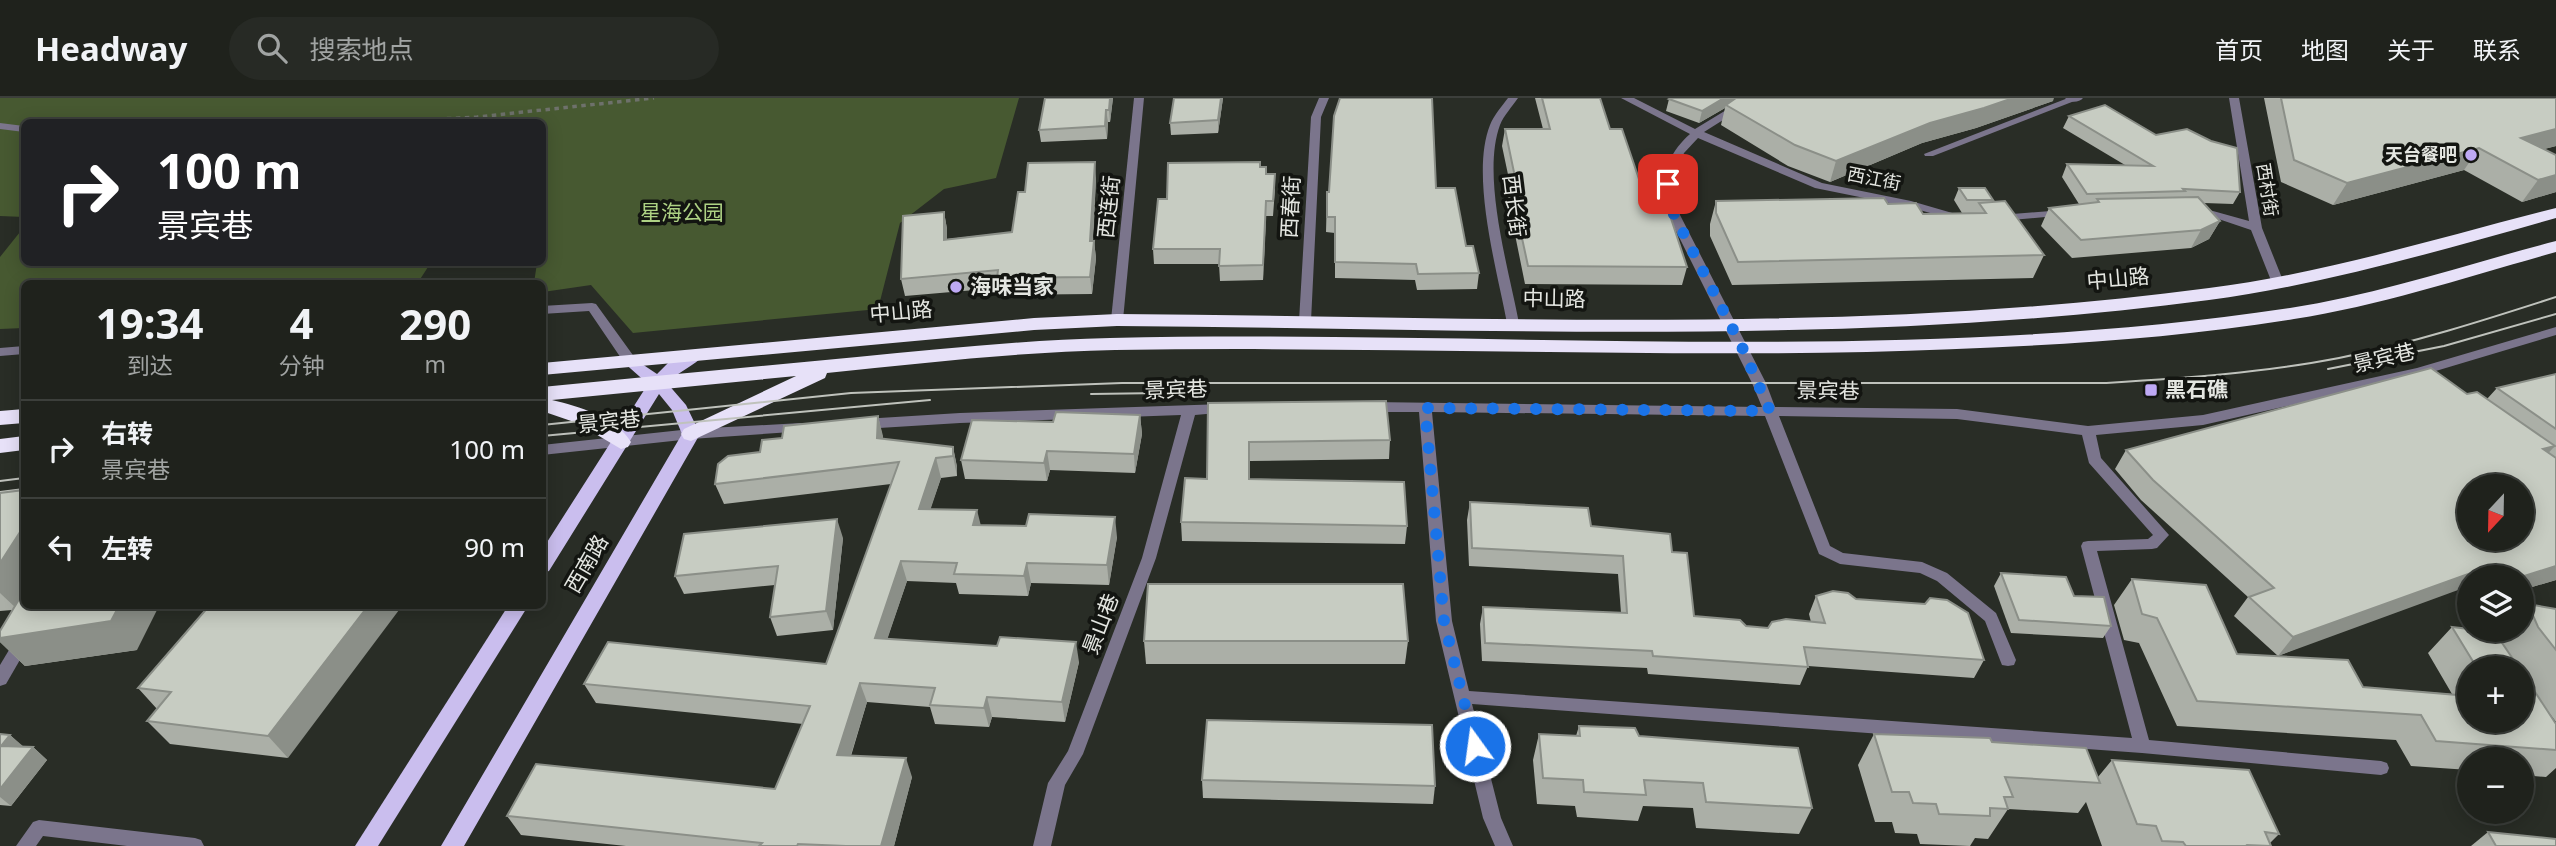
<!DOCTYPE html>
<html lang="zh">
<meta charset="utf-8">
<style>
body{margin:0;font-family:"Noto Sans","Noto Sans SC",sans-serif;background:#272a25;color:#f1f3f6;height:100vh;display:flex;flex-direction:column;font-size:26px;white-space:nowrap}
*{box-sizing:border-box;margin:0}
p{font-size:23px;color:#a1a4a3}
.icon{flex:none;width:38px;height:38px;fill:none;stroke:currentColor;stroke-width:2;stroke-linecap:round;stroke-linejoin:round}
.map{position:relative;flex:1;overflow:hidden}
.drawer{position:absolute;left:21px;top:182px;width:525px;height:329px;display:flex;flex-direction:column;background:#1f221c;border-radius:10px;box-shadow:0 4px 18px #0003,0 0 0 2px #3c3f3b}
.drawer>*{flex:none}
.banner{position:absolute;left:21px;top:21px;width:525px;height:147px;border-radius:10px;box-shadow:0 4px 18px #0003,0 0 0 2px #3c3f3b;background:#202124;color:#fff;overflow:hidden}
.needle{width:46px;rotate:202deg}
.buttons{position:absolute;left:2457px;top:376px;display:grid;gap:14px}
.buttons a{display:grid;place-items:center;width:77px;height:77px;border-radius:50%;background:#1f221c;box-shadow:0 4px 18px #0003,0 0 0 2px #3c3f3b;font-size:35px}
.pin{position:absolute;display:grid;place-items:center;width:60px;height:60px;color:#fff;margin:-30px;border-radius:14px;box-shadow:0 4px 10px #0006}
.me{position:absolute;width:77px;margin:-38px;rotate:346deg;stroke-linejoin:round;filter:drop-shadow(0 0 5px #0008)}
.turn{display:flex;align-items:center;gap:24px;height:147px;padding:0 21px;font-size:32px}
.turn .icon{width:91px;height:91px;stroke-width:2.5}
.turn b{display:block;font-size:49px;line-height:60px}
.eta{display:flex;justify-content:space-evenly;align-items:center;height:119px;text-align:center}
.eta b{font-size:42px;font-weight:700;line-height:49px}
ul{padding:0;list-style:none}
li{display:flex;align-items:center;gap:21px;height:98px;padding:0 21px;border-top:2px solid #3c3f3b}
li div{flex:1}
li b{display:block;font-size:26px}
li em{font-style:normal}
header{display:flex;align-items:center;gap:42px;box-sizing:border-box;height:98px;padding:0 35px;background:#1f221c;border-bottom:2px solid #3c3f3b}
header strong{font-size:33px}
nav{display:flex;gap:38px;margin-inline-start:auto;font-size:24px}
.search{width:490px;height:63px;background:#272a25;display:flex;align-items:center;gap:18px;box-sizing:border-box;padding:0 24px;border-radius:38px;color:#a1a4a3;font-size:26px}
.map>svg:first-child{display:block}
.green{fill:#475931}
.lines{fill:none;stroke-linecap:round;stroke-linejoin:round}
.path{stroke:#6e716b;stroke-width:3.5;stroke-dasharray:4.5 4.5;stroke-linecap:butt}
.lane{fill:#7b758c;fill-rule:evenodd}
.street{fill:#7b758c;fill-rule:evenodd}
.primary{fill:#cabeee;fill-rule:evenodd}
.highway{fill:#e7e1f8;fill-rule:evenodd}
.tram{stroke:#bfc2bc;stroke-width:2}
.wall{fill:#abafa7;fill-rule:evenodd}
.shaded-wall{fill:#8b8f88}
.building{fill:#c7ccc2;stroke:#8b8f88;stroke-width:2;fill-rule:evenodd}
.route{stroke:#1a73e8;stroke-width:12;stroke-dasharray:0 21.6}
.poi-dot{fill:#bea9f4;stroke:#131511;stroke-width:2.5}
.labels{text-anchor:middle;stroke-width:7;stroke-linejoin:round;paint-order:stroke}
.far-poi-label{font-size:18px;font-weight:bold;fill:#e4e6e1;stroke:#131511;text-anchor:end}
.far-street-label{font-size:18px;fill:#e4e6e1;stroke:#131511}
.street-label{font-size:21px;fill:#e4e6e1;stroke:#131511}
.park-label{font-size:21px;fill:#aed284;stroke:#131511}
.poi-label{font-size:21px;font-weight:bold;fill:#e4e6e1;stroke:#131511;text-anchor:start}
</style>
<header>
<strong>Headway</strong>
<div class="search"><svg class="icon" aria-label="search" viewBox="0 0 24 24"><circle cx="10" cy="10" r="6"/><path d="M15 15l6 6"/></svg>搜索地点</div>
<nav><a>首页</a><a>地图</a><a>关于</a><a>联系</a></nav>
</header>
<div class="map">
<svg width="2556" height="748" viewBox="0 0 2556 748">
<rect width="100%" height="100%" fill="#292d26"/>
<!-- green -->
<g class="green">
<path d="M0 0H1019L996 80 944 91 900 125 878 211 633 235 591 187 543 194 542 186 534 185 537 165 542 164V24H24V119L0 118Z"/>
<path d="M24 129V164L483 165 428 169 417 186H24V230L0 231V159Z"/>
</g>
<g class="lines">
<!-- path -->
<path class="path" d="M384 24 477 19 654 0"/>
<!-- lane -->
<g class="lane">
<path d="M2068 0 2077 2 1933 58H1925L1924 56Z"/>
<path d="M0 25 24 28V34L0 31Z"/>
<path d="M592 205 596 206 635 260 636 263 635 266H625L589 213 542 216V208Z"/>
<path d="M24 248V256L0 258V250Z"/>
<path d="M24 535 30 537 32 541 6 586 0 588V567L18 537Z"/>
<path d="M39 722 195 740 201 742 204 748H127L43 738 36 748H16L33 724Z"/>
</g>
<!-- street -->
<g class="street">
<path d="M1134 0H1144L1123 222 1117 226 1111 222Z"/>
<path d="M1319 0H1329L1321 19 1311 223 1305 227 1299 223 1311 19Z"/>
<path d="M1508 0H1518C1512 9 1504 17 1500 27 1481 78 1509 172 1519 225L1513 229 1507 225C1497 172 1470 77 1490 27 1494 17 1502 8 1508 0Z"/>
<path d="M1621 0H1634L1695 31 1746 0H1758L1704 34 1822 85 1911 103 1966 119 1968 121 1962 124 1909 109 1815 90 1698 40 1684 55 1678 69 1674 89 1680 117 1766 285 1775 309 1957 311 2088 328 2203 317 2417 270 2556 229V237L2419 278 2203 327 2096 337 2101 360 2169 437 2157 450 2152 451 2097 453 2149 642 2381 663 2387 665 2389 670 2387 675 2381 677 2142 655 1472 606 1501 720 1513 748H1495L1483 720 1436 523 1419 314H1370L1363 309 1370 304 1762 309 1752 285 1668 117C1661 84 1663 60 1690 36ZM1432 314 1765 318 1819 456 1840 466 1920 475 1937 483 1985 523 2000 562 2002 567 2008 568 2014 567 2016 562 1996 515 1947 475 1922 464 1843 455 1830 448 1779 318 1957 321 2082 337 2089 365 2153 437 2148 441 2088 443 2083 444 2081 448 2132 640 1469 593 1452 523Z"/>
<path d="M2065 0H2083C2079 5 2069 5 2065 0Z"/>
<path d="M2229 0H2239L2262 130 2284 185 2282 188 2278 189 2272 185 2251 132 2189 111 2195 108 2249 123Z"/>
<path d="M2063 112 2067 113V117L2000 123 1994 120 2000 117Z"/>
<path d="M1224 306 1231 311 1229 314 1195 317 1156 460 1083 656 1065 687 1051 748H1033L1048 685 1068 653 1142 460 1181 317 960 325 863 331 856 326 863 321 960 315Z"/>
<path d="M801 325 808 330 806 333 691 341 542 357V347L691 331Z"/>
</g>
<!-- primary -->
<g class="primary">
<path d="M696 252 702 253 704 257C694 268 678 274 667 285L686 307 700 336 464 748H441L682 336 672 312 659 296 549 473 542 475V452L648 286 622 263 630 258 657 276 668 265Z"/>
<path d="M508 508H528L378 748H355Z"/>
</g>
<!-- highway -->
<g class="highway">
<path d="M2556 110V120C2442 152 2327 186 2209 202 1847 250 1481 230 1117 228L1034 232 542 277V265L1034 220 1117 216C1481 218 1847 238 2209 190 2327 175 2441 139 2556 110Z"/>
<path d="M2556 143V154C2469 178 2383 207 2294 221 2153 244 2009 250 1867 254 1616 259 1366 248 1115 252 1019 254 923 265 827 275L825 280 691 343 684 341 681 336 684 331 796 278 552 302C578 308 617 320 631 344L628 349 621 351 577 325 542 313V289C647 279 752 269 857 259 941 251 1025 242 1110 240 1503 231 1899 269 2290 210 2381 196 2467 166 2556 143Z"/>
<path d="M24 311V325L0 327V313Z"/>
<path d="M24 338V352L0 355V341Z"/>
</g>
<!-- tram -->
<g class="tram">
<path d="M2328 271 2444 248 2556 216"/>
<path d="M1091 296 1161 295"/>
<path d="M542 327 851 295 1122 285H2105C2183 280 2262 275 2339 260 2413 245 2485 222 2556 199"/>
<path d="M542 338 930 302"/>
<path d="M0 383 24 380"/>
<path d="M0 394 24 391"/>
</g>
</g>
<!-- wall -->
<g class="wall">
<path d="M1045 0H1113L1110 24H1108L1107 41 1041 44 1039 32Z"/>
<path d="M1174 0H1223L1218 35 1171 37 1170 25Z"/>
<path d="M1535 0H1600L1610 31 1687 169 1682 187 1525 186 1508 102 1510 86 1502 48 1505 31H1543Z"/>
<path d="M2264 0H2556V48L2544 51 2556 94 2522 104 2464 72 2333 107 2281 84Z"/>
<path d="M1669 1 2053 3 1976 30 1922 45 1830 84 1788 68 1721 27 1725 10 1699 25 1666 13Z"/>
<path d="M2069 18 2240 94 2233 106 2204 105 2220 123 2209 141 2191 150 2072 160 2041 128 2049 110 2079 106 2062 79 2067 66 2125 67 2063 30Z"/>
<path d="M1260 69 1266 76 1275 91 1273 118H1266L1263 182 1220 183 1219 166H1154L1153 151 1167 101Z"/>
<path d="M1096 80 1093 143H1094L1096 160 1092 196 1000 197 998 190 905 198 901 181 944 114 947 131V141L1012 134 1025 94Z"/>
<path d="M1436 90 1479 175 1477 191 1417 192 1415 182 1335 180V135L1326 134 1327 94Z"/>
<path d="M1959 90 1993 102V104L2044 157 2033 180 1732 187 1710 138V126L1716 103 1923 116 1975 115H1962L1954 102Z"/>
<path d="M2556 276V482L2522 492V480H2469L2278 558 2234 518 2248 499 2141 402 2115 371 2126 352 2467 296 2487 301 2497 290Z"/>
<path d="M1208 305 1390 342 1389 361 1250 363V381L1407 428 1405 446 1182 443 1181 424 1207 381Z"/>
<path d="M1140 317 1142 336 1135 375 1050 372 1047 383 965 381 961 362 1053 324Z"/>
<path d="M878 318 883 341 953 349 957 369V378L941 380 930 411 980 427 1117 439 1109 487 1031 485 1028 498 959 496 956 485 907 483 887 541 1079 564 1065 624 992 619 989 629 935 626 930 609 867 604 851 658 912 679 894 748H626L521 737 507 718 775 691 803 626 596 605 584 586 826 566 891 386 724 406 715 386 782 340Z"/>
<path d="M24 392V508L137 552 25 568 0 544V533L12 512 0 513V395Z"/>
<path d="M1470 404 1591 428 1672 454 1694 518 1746 528 1768 530 1811 524 1809 516 1816 498 1856 501 1984 562 1974 580 1808 568 1800 587 1648 576 1647 570 1482 563 1480 526 1483 509 1621 515 1618 476 1469 468 1467 422Z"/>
<path d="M843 440 833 532 777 538 770 519 775 487 684 496 675 478Z"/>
<path d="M2001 475 2074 498 2111 528 2103 540 2011 535 1994 488Z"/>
<path d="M2132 481 2237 556 2363 589 2452 596 2428 555 2452 529 2501 543 2498 536 2502 532H2522V512L2528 506 2556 511V624L2544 608 2556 626V670L2546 679 2522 677V662H2469V672L2411 668 2396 642 2177 628 2139 545 2124 542 2114 507ZM2469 570H2522V623H2469Z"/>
<path d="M209 508 288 660 170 646 147 623 157 611 138 590Z"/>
<path d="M1144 543H1408L1405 566H1146Z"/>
<path d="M1579 628 1639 638 1812 710 1799 736 1696 730 1693 710 1643 708 1638 723 1577 719 1575 708 1537 706 1533 662 1539 636 1576 638Z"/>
<path d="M0 636 10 637 23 649H33L47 662 11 708 0 707Z"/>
<path d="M1874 636 1992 644 2098 679 2112 662 2279 736 2270 745 2271 748H2102L2086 704 2078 715 2008 711 1988 741 1975 740 1970 748 1920 746 1917 736 1895 735 1892 724H1875L1858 667Z"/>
<path d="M1202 682 1435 688 1433 706 1203 700Z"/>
<path d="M2488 734 2556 748H2471Z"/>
</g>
<!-- shaded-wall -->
<g class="shaded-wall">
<path d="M1110 0H1113L1110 24 1109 12Z"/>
<path d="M1221 0H1223L1218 35V22Z"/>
<path d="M1724 0H1741L1726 7 1725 10 1699 25 1702 13Z"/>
<path d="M2013 0H2054L2053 3 1976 30 1922 45 1830 84 1836 63 1930 25Z"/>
<path d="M1106 12 1108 24 1107 41 1105 28Z"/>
<path d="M2556 31V48L2506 61 2521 40Z"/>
<path d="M2479 50 2464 72 2333 107 2347 85Z"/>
<path d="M1095 64 1096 80 1092 160 1090 143Z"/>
<path d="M2556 77V94L2522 104 2538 82Z"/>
<path d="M1266 103V118L1263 182V167Z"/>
<path d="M944 114 947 131V159L944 142Z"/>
<path d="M2220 123 2209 141 2191 150 2201 132Z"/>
<path d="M1094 143 1096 160 1092 196 1090 179Z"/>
<path d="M1140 317 1142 336 1135 375 1134 356Z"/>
<path d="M878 318 883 338 882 360 877 340Z"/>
<path d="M2555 348 2537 367 2543 351Z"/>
<path d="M953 349 957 369V378L953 358Z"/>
<path d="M1047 353 1050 372 1047 383 1044 365Z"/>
<path d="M936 360 941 380 924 431 919 411Z"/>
<path d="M977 412 982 432 973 427Z"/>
<path d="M1115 419 1117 439 1109 487 1107 467Z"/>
<path d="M837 421 843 440 833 532 826 513Z"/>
<path d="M22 431 24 434V499L17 511 0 495V465Z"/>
<path d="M901 463 907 483 881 560 875 540Z"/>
<path d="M1027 465 1031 485 1028 498 1024 478Z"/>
<path d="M2496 466 2483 480H2469V488L2278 558 2293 539Z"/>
<path d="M2556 468V482L2522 492V480H2518Z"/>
<path d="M119 508H159L137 552 25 568 0 544V540Z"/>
<path d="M368 508H402L288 660 268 638Z"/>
<path d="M1076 544 1079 564 1065 624 1062 604Z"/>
<path d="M860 585 867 604 845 676 837 657Z"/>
<path d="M987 599 992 619 989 629 984 610Z"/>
<path d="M10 637 24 649 1 648Z"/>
<path d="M33 649 47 662 11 708 0 699V691Z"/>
<path d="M906 660 912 679 894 748H881Z"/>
</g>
<!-- building -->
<g class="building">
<path d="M1045 0H1110L1109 12H1106L1105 28 1039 32Z"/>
<path d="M1174 0H1221L1218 22 1170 25Z"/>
<path d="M1340 0H1432L1436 90H1455L1466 148H1473L1479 175 1418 176 1416 166 1335 164V119H1327V94H1329L1334 18Z"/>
<path d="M1542 0H1600L1610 31H1622L1640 84H1659L1687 169 1528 168 1510 84H1516L1505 31H1550Z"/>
<path d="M1671 0H1724L1702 13 1669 1Z"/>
<path d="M1736 0H2013L1984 10 1930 25 1836 63 1795 47 1726 7Z"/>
<path d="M2281 0H2556V31L2521 40 2556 57V77L2538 82 2479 50 2347 85 2294 62Z"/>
<path d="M2105 7 2156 37 2187 31 2211 43 2237 50 2240 94 2183 91 2185 93 2087 96 2067 66 2153 68 2069 18Z"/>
<path d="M1095 64 1090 143H1094L1090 179 997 180 998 172 901 181 903 118 944 114V142L1012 134 1018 94H1025L1028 65Z"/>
<path d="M1260 64V69H1266V76H1275L1273 103H1266L1263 167 1219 168 1220 151H1153L1158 101H1167L1168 65Z"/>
<path d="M1959 90H1985L1993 102H1967Z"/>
<path d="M2198 99 2220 123 2201 132 2081 142 2049 110 2099 104 2097 101Z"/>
<path d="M1884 100 1888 106 1916 105 1923 116 1986 115 1979 105 2005 103 2044 157 1738 164 1716 115V103Z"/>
<path d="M2431 270 2467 296 2477 294 2555 348 2543 351 2556 360V468L2518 480H2502L2496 466 2293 539 2249 499 2274 490 2153 382 2126 352ZM2469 388H2522V441H2469Z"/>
<path d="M2556 276V331L2497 290Z"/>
<path d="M1386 303 1390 342 1249 344V381L1404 384 1407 428 1181 424 1185 380 1207 381 1208 305Z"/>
<path d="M1056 314 1140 317 1134 356 1047 353 1044 365 961 362 972 322 1053 324Z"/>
<path d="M878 318 877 340 953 349V358L936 360 919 411 977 412 973 427 1026 428 1029 416 1115 419 1107 467 1027 465 1024 478 954 476 957 465 901 463 875 540 997 548 1000 539 1076 544 1062 604 987 599 984 610 930 607 935 590 860 585 837 657 906 660 881 748H846L798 746 797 748H759L762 745 507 718 536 666 775 691 810 608 584 586 608 544 826 566 899 364 715 386 718 366 728 358 760 354 762 342 782 340 784 328Z"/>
<path d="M24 392V431H22L0 465V395Z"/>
<path d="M1470 404 1588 410 1591 428 1670 436 1672 454 1687 455 1694 518 1740 522 1746 528 1768 530 1772 524 1786 521 1825 525 1816 498 1833 493 1848 495 1856 501 1925 506 1930 500 1947 502 1968 515 1984 562 1804 549 1808 569 1653 558 1652 553 1485 545 1483 509 1627 515 1623 458 1472 450Z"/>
<path d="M837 421 826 513 770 519 778 468 675 478 684 436Z"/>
<path d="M2001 475 2066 479 2074 498 2104 499 2111 528 2019 522Z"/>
<path d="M2132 481 2206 487 2237 556 2348 562 2363 589 2469 598V623H2522V574L2556 626V652L2436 643 2421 617 2197 603 2157 520 2142 516Z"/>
<path d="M1148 486H1403L1408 543H1144Z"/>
<path d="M24 497V508H119L111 523 0 540V533L21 498Z"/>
<path d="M2528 506 2556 511V552L2538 529Z"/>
<path d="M209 508H368L268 638 147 623 171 594 138 590Z"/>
<path d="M2452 529 2469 531V532L2494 533 2519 570H2477Z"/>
<path d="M1207 622 1432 627 1435 688 1202 682Z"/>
<path d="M1579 628 1635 630 1639 638 1798 650 1812 710 1706 704 1703 685 1644 682 1646 697 1584 694 1583 682 1543 680 1539 636 1580 638Z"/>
<path d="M0 636 10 637 1 648 33 649 0 691Z"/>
<path d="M1874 636 1990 640 1992 644 2086 650 2100 685 2005 679 2013 699H2004L2008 711 1990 710V718L1939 716 1936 706 1913 705 1909 694H1892Z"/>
<path d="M2112 662 2249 672 2279 736 2265 734 2271 748 2248 747 2249 748H2186L2183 744 2162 743 2156 728 2137 726Z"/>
<path d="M2488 734 2556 741V748H2496Z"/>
</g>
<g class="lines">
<!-- route -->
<path class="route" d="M1475 648 1444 523 1425 310 1770 313 1742 249 1674 117 1668 86"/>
</g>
<!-- markers -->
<g class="poi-dot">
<circle cx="2471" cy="57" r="7"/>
<circle cx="956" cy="189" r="7"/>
<rect x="2144" y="285" width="14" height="14" rx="3.5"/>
</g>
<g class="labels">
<!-- far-poi labels -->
<g class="far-poi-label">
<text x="2457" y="63">天台餐吧</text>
</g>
<!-- far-street labels -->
<g class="far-street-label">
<text transform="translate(1874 81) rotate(11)" y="6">西江街</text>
<text transform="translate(2267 92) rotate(81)" y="6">西村街</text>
</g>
<!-- street labels -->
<g class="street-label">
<text transform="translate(1514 108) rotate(83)" y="7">西长街</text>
<text transform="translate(1109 109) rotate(-84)" y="7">西连街</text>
<text transform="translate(1291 109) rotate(-87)" y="7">西春街</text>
<text transform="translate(2118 181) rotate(-5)" y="7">中山路</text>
<text transform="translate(1554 201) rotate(1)" y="7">中山路</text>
<text transform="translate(901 214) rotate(-5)" y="7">中山路</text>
<text transform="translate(2384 260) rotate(-13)" y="7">景宾巷</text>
<text transform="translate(1176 292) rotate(-2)" y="7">景宾巷</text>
<text transform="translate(1828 293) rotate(1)" y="7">景宾巷</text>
<text transform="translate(609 324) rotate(-6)" y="7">景宾巷</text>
<text transform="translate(587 466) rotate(-60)" y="7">西南路</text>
<text transform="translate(1101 526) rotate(-69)" y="7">景山巷</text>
</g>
<!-- park labels -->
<g class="park-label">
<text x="682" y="122">星海公园</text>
</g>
<!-- poi labels -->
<g class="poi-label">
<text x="970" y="196">海味当家</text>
<text x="2165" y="299">黑石礁</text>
</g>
</g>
</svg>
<div class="buttons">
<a><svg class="needle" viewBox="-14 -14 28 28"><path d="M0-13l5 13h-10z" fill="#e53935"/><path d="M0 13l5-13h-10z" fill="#a1a4a3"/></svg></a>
<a><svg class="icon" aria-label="layers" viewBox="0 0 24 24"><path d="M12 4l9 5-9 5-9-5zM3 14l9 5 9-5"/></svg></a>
<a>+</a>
<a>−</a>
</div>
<div class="pin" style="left:1668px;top:86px;background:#d93025"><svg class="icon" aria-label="arrive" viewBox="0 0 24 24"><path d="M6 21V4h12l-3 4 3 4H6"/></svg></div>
<svg class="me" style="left:1475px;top:648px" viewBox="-20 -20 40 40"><circle r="17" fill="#1a73e8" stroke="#fff" stroke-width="3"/><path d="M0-11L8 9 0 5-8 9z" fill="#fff"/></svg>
<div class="banner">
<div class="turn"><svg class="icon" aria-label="right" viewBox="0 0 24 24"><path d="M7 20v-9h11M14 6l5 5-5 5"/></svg><div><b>100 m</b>景宾巷</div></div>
</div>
<section class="drawer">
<div class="eta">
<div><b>19:34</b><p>到达</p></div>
<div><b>4</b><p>分钟</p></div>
<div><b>290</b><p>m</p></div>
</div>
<ul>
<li><svg class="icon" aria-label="right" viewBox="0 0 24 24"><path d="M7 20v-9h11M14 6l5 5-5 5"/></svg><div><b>右转</b><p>景宾巷</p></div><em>100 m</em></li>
<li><svg class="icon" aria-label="left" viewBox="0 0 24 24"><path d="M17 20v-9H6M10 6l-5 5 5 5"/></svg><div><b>左转</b></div><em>90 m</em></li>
</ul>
</section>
</div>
